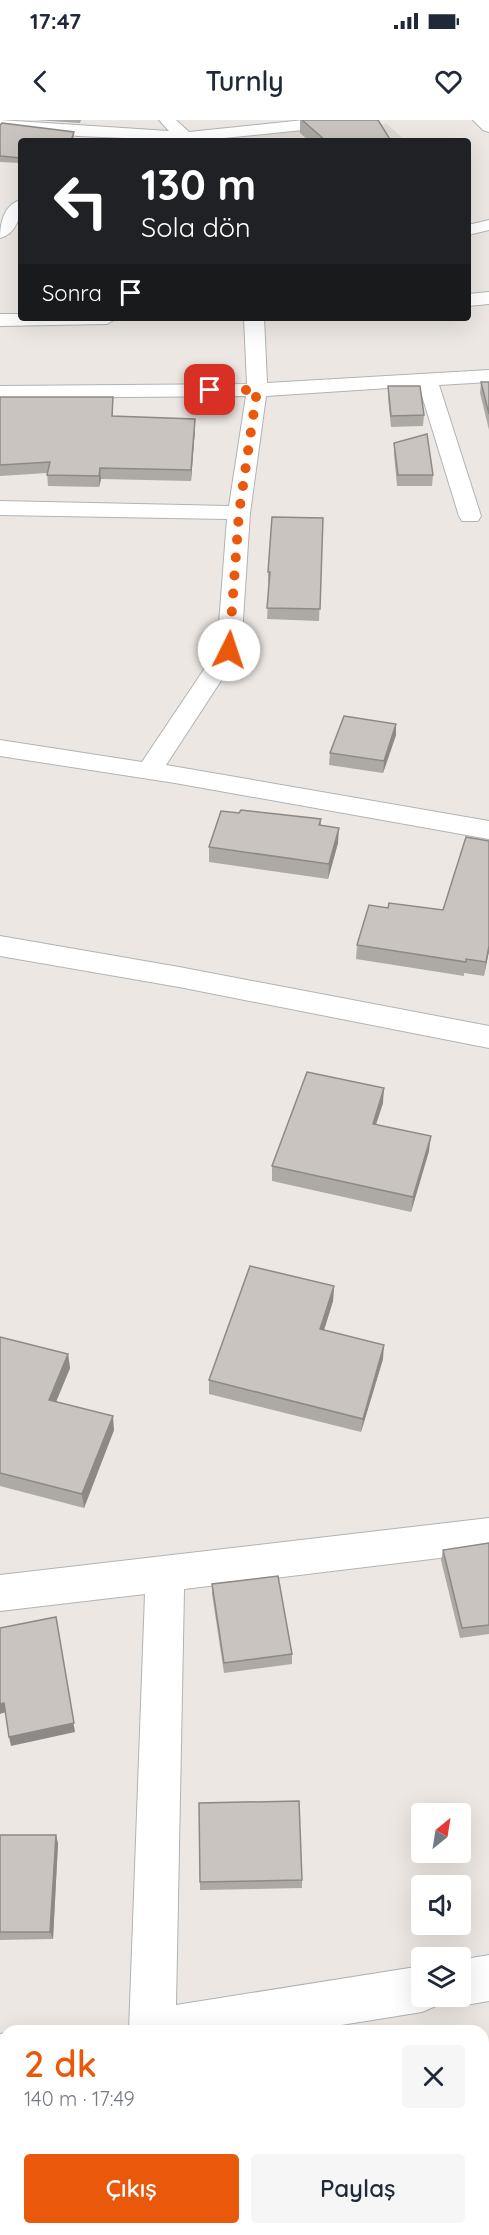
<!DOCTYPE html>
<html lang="tr">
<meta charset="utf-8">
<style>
body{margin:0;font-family:Quicksand,sans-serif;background:#f6f6f7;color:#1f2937;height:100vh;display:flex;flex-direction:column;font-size:22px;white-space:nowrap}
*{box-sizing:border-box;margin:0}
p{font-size:20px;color:#747a83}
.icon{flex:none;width:33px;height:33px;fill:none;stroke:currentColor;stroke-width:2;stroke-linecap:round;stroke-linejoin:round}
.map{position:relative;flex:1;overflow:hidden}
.drawer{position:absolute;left:0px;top:1905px;width:489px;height:210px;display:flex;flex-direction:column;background:#fff;border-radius:18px 18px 0 0;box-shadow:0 6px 24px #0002}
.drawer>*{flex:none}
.guide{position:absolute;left:18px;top:18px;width:453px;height:183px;border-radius:6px;box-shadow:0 6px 24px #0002;background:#202124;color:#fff;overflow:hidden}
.needle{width:39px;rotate:30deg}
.controls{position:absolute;left:411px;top:1683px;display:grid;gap:12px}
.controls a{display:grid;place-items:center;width:60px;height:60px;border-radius:6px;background:#fff;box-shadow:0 6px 24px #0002;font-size:30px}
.pin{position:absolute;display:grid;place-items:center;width:51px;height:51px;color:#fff;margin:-26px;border-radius:12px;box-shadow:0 3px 9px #0006}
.me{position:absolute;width:66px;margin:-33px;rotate:4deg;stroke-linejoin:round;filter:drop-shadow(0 0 4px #0008)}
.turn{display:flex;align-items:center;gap:21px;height:126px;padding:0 24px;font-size:27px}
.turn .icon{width:78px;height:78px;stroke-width:2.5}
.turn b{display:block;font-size:42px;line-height:51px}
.then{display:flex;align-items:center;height:57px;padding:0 24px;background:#0003;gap:12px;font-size:22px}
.round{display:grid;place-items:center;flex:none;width:63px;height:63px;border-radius:6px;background:#f6f6f7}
.overview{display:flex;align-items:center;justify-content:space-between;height:102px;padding:0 24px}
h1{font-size:36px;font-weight:600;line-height:45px;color:#ea580c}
.cta{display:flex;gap:12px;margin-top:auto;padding:12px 24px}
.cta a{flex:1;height:69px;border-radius:6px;background:#ea580c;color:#fff;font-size:24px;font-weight:600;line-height:69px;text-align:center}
.cta a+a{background:#f6f6f7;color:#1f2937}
.status{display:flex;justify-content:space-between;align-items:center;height:42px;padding:0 30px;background:#fff;direction:ltr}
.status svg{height:16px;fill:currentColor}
header{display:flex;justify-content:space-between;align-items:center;height:78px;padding:0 24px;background:#fff;font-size:27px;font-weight:600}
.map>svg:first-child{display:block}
.education{fill:#ded8d3}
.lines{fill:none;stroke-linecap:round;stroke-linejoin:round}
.street-casing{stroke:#afb4b6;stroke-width:2}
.secondary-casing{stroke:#afb4b6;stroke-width:2}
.street{fill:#fff;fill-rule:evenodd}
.secondary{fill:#fff;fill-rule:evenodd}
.wall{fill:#ada9a5}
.shaded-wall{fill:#8d8986}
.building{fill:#c9c4c0;stroke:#8d8986;stroke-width:1.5}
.route{stroke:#ea580c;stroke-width:10;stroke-dasharray:0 18}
</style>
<div class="status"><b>17:47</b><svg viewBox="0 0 49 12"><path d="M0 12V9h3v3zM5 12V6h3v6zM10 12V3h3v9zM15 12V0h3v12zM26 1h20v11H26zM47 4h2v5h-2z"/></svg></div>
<header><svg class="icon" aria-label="back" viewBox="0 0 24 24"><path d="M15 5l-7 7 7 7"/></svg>Turnly<svg class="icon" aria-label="heart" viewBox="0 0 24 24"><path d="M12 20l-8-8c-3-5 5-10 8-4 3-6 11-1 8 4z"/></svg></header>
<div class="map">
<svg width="489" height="2115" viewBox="0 0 489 2115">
<rect width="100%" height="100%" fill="#ece7e2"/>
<!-- education -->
<path class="education" d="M387 4 406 21H197L206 17Z"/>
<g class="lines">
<defs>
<g id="street">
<path d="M0 0 169 11 159 0H176L189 12 304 0H360L352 5 195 21 78 16 0 6Z"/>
<path d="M473 0H489V12L483 10Z"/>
<path d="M21 80C21 95 17 114 0 118 0 103 4 84 21 80Z"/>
<path d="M489 100V110L468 115V105Z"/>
<path d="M244 198H264L267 263 489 250V262L439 265 481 396 478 401H462L459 396 419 266 266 276 250 393 241 530 166 645 489 701V719L175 663 0 636V620L142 642 217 530 227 399 0 395V381L229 386 246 276 0 278V266L247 264Z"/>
<path d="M0 816 179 847 489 906V928L179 867 0 836Z"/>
<path d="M489 1398V1432L184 1469 176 1885 422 1846V1876H442L438 1885 422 1892 304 1911H129L145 1474 0 1491V1455Z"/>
<path d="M489 1835V1881L460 1886 444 1879 443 1876H460V1840Z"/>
<path d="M6 1913V1959L0 1960V1914Z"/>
<rect x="135" y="2109" width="50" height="6"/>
</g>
<g id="secondary">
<path d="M489 172V184L468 186V174Z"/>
<path d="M0 194H21V198H117L107 204 0 206Z"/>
</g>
</defs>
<!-- street casing -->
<use href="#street" class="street-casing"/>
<!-- secondary casing -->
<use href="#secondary" class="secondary-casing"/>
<!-- street -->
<use href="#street" class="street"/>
<!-- secondary -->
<use href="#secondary" class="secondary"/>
</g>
<!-- wall -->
<g class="wall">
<path d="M35 0H81L80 3Z"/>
<path d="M300 0H378L391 21H309L300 13Z"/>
<path d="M0 5 74 12V18L73 21H21V43L0 42Z"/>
<path d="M481 262H489V310L480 273Z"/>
<path d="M388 266 424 295 423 306 391 307 388 277Z"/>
<path d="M0 277 113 288V296L195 309 191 361 101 359 99 367 48 366 47 353 0 356Z"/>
<path d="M394 323 433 355 432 366H397L394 334Z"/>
<path d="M323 398 319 501 267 499 269 463H268V452Z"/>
<path d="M396 604V615L383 653 329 645 330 633Z"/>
<path d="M239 693 321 699V705L338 723 328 759 209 742V727Z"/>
<path d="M489 721V831L484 856 464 853V856L356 839 357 825 388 788 443 790Z"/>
<path d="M383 983 376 1005 429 1031 411 1092 272 1061V1046Z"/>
<path d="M334 1166 333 1181 324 1210 383 1239 361 1312 209 1274V1260Z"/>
<path d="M0 1217 68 1234 70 1248 56 1282 114 1310 84 1388 0 1366Z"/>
<path d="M489 1423V1514L460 1518 441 1440 443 1430Z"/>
<path d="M212 1464 292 1534V1544L224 1553 212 1474Z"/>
<path d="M0 1715 58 1723 53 1819 0 1820Z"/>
<path d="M302 1760V1768L200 1770V1762Z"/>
</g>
<!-- shaded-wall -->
<g class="shaded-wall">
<path d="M195 299V309L191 361V350Z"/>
<path d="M100 348 101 359 99 367V356Z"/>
<path d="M396 604V615L383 653 384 641Z"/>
<path d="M339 708 338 723 328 759 329 744Z"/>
<path d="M489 826V831L484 856 486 842Z"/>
<path d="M384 968 383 983 371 1019 373 1004Z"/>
<path d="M431 1016 429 1031 411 1092 413 1077Z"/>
<path d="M334 1166 333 1181 320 1223V1209Z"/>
<path d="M384 1225 383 1239 361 1312 363 1299Z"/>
<path d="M68 1234 70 1248 51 1294 49 1280Z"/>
<path d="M113 1296 114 1310 84 1388 82 1374Z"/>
<path d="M56 1497 75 1612 11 1626 9 1617Z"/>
<path d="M4 1583 6 1592 0 1594V1584Z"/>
<path d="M56 1715 58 1723 53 1819 50 1812Z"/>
</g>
<!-- building -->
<g class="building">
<path d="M302 0H378L391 21H326Z"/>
<path d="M2 3 74 12 71 21H21V38L0 36V5Z"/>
<path d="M481 262H489V294Z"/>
<path d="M388 266H420L424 295 391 296Z"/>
<path d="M0 277H113L112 296 195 299 191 350 100 348 99 356 47 355 50 342 0 345Z"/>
<path d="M427 314 433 355H398L394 323Z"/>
<path d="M272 397 323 398 320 489 267 488 270 452H268Z"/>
<path d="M344 596 396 604 384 641 330 633Z"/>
<path d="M241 690 321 699 319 705 339 708 329 744 209 727 221 691 239 693Z"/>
<path d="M466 717 489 721V826L486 842 466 839V842L357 825 369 785 388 788 389 783 443 790Z"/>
<path d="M307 952 384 968 373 1004 431 1016 413 1077 272 1046Z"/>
<path d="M250 1146 334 1166 320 1209 384 1225 363 1299 209 1260Z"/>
<path d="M0 1217 68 1234 49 1280 113 1296 82 1374 0 1353Z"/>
<path d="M489 1423V1505L462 1508 443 1430Z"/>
<path d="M278 1456 292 1534 224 1543 212 1464Z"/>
<path d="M56 1497 74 1603 9 1617 4 1583 0 1584V1508Z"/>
<path d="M299 1681 302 1760 200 1762 199 1683Z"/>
<path d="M0 1715H56L50 1812H0Z"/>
</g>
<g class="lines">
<!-- route -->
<path class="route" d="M210 270H257L239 393 229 530"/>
</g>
</svg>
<div class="controls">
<a><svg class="needle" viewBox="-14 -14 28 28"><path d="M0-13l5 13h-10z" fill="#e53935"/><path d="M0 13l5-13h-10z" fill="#747a83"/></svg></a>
<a><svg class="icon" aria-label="sound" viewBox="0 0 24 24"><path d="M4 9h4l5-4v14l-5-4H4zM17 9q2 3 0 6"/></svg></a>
<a><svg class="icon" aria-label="layers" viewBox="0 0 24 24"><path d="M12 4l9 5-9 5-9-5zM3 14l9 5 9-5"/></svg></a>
</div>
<div class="pin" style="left:210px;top:270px;background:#d93025"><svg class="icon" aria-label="arrive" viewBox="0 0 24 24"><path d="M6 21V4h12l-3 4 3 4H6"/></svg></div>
<svg class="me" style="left:229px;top:530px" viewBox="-20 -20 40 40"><circle r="19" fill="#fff"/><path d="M0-13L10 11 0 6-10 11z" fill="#ea580c"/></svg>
<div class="guide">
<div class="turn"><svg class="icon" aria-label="left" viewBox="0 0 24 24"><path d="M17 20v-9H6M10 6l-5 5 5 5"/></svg><div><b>130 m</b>Sola dön</div></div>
<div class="then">Sonra<svg class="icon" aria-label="arrive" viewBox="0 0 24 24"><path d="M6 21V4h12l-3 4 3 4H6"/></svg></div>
</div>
<section class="drawer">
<div class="overview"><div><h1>2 dk</h1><p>140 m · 17:49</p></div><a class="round"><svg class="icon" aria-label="close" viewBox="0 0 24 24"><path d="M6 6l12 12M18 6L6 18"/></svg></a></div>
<div class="cta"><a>Çıkış</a><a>Paylaş</a></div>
</section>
</div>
